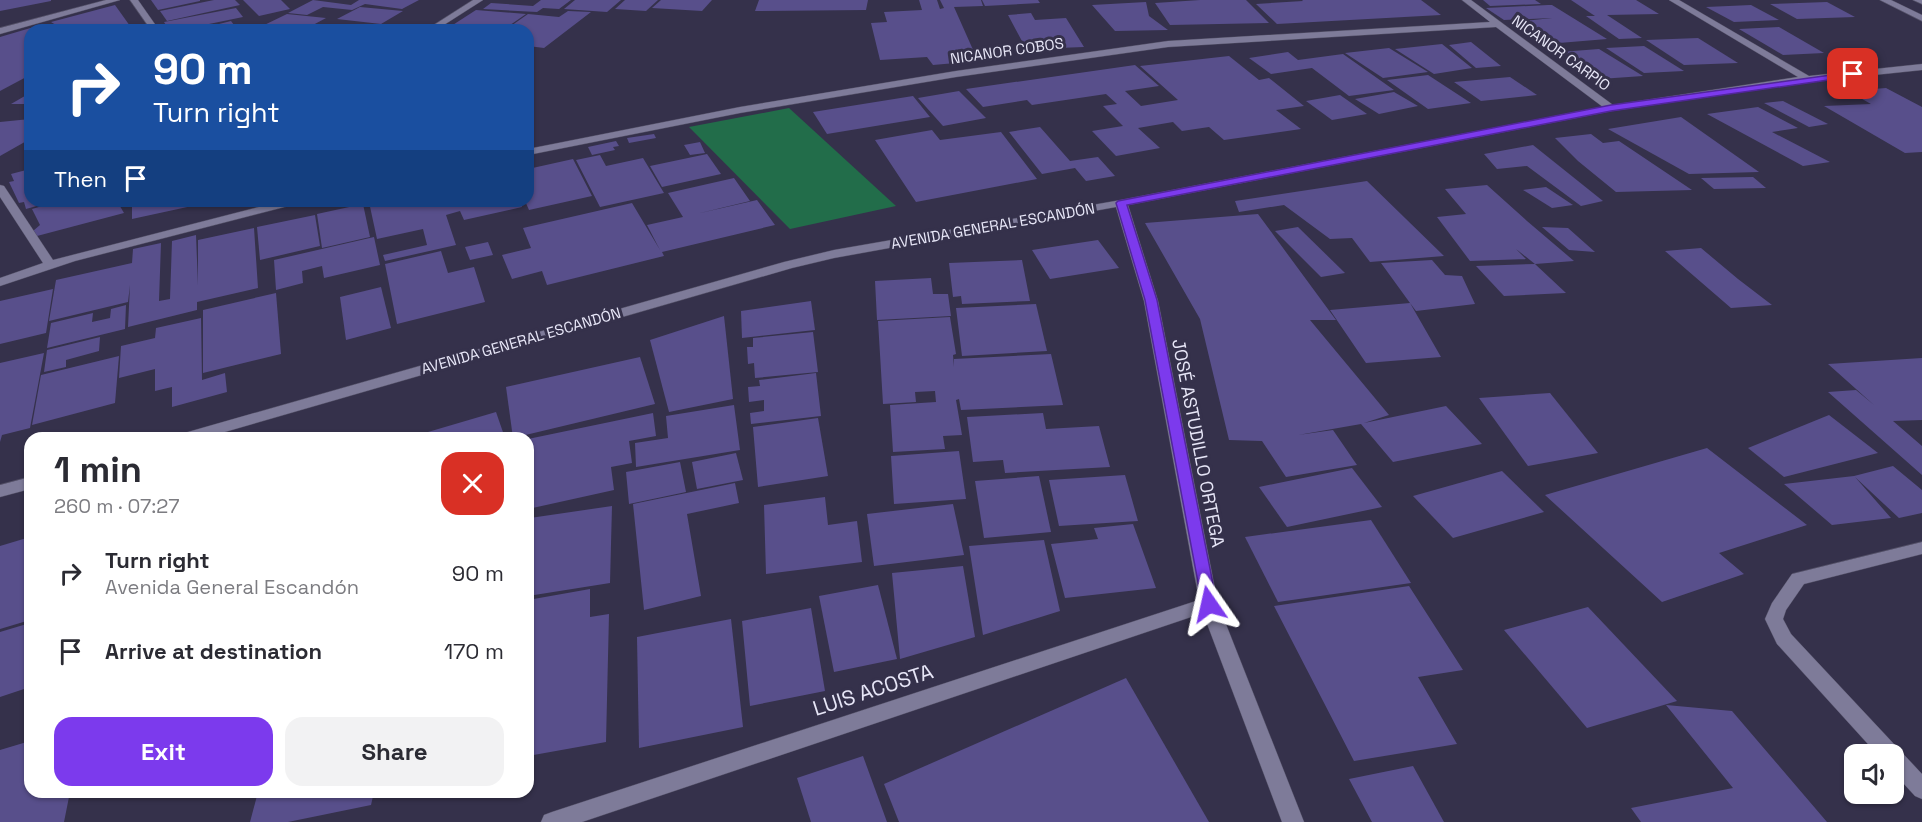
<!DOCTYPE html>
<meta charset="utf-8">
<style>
body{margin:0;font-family:"Space Grotesk",sans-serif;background:#f2f2f3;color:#2b2b33;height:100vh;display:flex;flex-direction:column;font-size:22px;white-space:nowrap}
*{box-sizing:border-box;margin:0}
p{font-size:20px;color:#7c7c81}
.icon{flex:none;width:33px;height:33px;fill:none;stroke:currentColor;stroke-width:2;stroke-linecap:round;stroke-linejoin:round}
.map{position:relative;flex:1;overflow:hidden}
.drawer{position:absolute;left:24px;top:432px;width:510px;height:366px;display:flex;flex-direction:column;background:#fff;border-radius:18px;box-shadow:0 2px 4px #0004}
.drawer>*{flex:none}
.banner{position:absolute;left:24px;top:24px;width:510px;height:183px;border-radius:18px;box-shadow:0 2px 4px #0004;background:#1a4fa0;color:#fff;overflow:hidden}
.buttons{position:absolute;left:1844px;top:744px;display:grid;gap:12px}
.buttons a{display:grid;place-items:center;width:60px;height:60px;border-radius:12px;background:#fff;box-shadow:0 2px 4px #0004;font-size:30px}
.pin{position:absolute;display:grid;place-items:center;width:51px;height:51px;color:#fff;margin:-26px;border-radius:12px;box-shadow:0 3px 9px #0006}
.me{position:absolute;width:66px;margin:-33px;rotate:349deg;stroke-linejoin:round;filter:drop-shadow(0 0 4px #0008)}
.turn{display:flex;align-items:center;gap:21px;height:126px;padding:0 30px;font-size:27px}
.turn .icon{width:78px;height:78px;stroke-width:2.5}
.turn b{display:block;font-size:42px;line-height:51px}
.then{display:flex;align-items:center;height:57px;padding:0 30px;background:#0003;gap:12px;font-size:22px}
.round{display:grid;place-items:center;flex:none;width:63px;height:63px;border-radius:18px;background:#f2f2f3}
.head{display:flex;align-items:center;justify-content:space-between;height:102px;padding:0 30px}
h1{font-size:36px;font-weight:700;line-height:45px}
.cta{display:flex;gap:12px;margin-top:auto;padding:12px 30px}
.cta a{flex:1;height:69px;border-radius:18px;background:#7c3aed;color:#fff;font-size:24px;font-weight:700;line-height:69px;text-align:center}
.cta a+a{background:#f2f2f3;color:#2b2b33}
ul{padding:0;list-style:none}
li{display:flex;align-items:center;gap:18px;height:78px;padding:0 30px}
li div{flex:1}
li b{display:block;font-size:22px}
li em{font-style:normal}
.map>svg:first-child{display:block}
.green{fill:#226d4a}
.building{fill:#584f8b}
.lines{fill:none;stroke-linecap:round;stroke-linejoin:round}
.street-casing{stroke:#514e64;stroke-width:1}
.street{fill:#7e7b99;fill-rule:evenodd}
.route{fill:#7c3aed;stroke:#51269a;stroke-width:1.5}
.labels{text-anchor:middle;stroke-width:6;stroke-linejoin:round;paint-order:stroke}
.far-street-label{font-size:15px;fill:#e7e6f7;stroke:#35314b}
.street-label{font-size:18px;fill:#e7e6f7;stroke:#35314b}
.near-street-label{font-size:21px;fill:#e7e6f7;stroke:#35314b}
</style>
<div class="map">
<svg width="1922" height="822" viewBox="0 0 1922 822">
<rect width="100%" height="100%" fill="#35314b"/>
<!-- green -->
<path class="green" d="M789 108 896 206 790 229 689 127Z"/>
<!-- building -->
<g class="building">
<path d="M0 0H51V1L0 11Z"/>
<path d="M151 0H200V1L158 10Z"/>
<path d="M214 0H235L240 5 167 21 160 11Z"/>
<path d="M243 0H281L290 9 259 16Z"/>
<path d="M313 0 351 5 359 0H419L402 9 365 4 352 10 323 7 307 15 288 13Z"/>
<path d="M541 0H571L559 9 543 8 537 12 483 9 491 3 533 6Z"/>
<path d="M575 0H621L607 12 564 9Z"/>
<path d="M625 0H658L646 11 615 9Z"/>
<path d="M661 0H712L702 11 652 8Z"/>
<path d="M759 0H868L866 10 755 11Z"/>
<path d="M919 0H937L940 9 944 8 940 0H981L983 6 954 7 978 61 933 65 927 57 880 60 871 23 887 22 884 12 922 10Z"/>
<path d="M982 0H1038L1040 3 985 6Z"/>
<path d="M1200 0H1246L1269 23 1170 25 1155 3Z"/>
<path d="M1302 0H1421L1441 15 1277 24 1256 4 1303 1Z"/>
<path d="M1483 0H1535L1541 4 1490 6Z"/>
<path d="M1571 0H1636L1659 14 1607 15 1642 38 1619 39 1586 16H1595Z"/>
<path d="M1146 2 1149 16 1168 30 1115 31 1092 5Z"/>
<path d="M1827 2 1855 17 1797 19 1770 4Z"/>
<path d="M115 5 130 26 115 30H64L51 22Z"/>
<path d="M1548 5H1552L1607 39 1559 43 1524 21 1552 18 1504 20 1486 8Z"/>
<path d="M1751 5 1779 20 1734 22 1706 7Z"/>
<path d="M360 7 403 11 381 24 337 19Z"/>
<path d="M236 8 243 17 180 30H169L164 22Z"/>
<path d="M476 10 526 14 503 30H445Z"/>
<path d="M568 11 591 12 544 48 528 46V30H505L528 14 559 17Z"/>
<path d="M1031 13 1035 20 1066 18 1084 47 1058 48 1053 41 1023 43 1008 15Z"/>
<path d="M287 14 326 18 313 25 347 30 256 29Z"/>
<path d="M231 21 234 25 245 28 195 30Z"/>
<path d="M44 24 55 30H30V51L24 52 30 56V75L0 91V37Z"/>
<path d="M1779 27 1824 53 1783 55 1739 29Z"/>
<path d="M1698 38 1738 63 1684 65 1646 40Z"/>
<path d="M1471 42 1501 66 1476 68 1449 45Z"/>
<path d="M1442 44 1472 68 1434 74 1395 49Z"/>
<path d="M1644 46 1684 71 1644 73 1606 48Z"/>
<path d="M1389 48 1428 72 1383 78 1345 53Z"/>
<path d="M1599 49 1643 76 1600 79 1560 52Z"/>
<path d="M1288 52 1298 60 1343 54 1394 90 1349 96 1312 68 1271 74 1249 58Z"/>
<path d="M1229 56 1259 80 1269 78 1304 106 1276 110 1301 129 1224 140 1209 127 1182 131 1173 122 1138 128 1160 148 1116 156 1092 131 1123 126 1103 106 1117 104 1106 94 1032 105 1027 100 983 107 966 89 1135 65 1159 86 1125 91 1141 106 1178 100 1140 66Z"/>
<path d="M1428 75 1471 103 1428 109 1387 80Z"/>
<path d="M1510 77 1537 95 1481 101 1454 82Z"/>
<path d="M1886 88 1922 107V152L1905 153 1824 106 1871 104 1848 91Z"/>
<path d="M959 91 986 118 943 126 918 98Z"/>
<path d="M1394 92 1418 106 1379 114 1355 99Z"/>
<path d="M30 93V104H11Z"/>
<path d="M1340 95 1367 114 1332 120 1306 101Z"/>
<path d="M913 96 930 117 827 134 813 112Z"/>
<path d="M1783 101 1828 124 1809 127 1764 103Z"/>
<path d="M1758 107 1798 128 1772 132 1830 162 1803 166 1707 114Z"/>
<path d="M1681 117 1759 172 1689 174 1608 129Z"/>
<path d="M30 119V139L0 156V122Z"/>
<path d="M1040 127 1070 161 1098 157 1115 176 1086 181 1075 168 1042 174 1009 132Z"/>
<path d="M932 130 940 140 1001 132 1037 179 916 202 875 140Z"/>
<path d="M654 134 656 138 629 143 627 138Z"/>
<path d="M1591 134 1603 143 1619 141 1692 190 1616 192 1578 161 1555 138Z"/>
<path d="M616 141 619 146 613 147 615 150 592 155 588 147Z"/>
<path d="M700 142 705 153 690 155 684 145Z"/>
<path d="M1533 145 1603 201 1581 206 1527 166 1497 169 1484 154Z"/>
<path d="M707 154 721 174 662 187 650 166Z"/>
<path d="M600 155 606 166 643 158 664 193 600 207 576 160Z"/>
<path d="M573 159 592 196 529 210 525 201H528V169Z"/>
<path d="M30 169V201L51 202 26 209 24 202 19 203 9 182 14 181 11 174Z"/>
<path d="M1753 177 1766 188 1714 189 1701 178Z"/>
<path d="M734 178 750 201 696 214 757 200 775 225 662 252 664 256 547 285 542 271 512 279 502 255 531 248 523 228 632 203 660 250 647 225 683 217 668 193Z"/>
<path d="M1367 181 1444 256 1370 262 1352 238 1330 239 1284 205 1239 212 1235 201Z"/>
<path d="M1487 185 1527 221 1574 261 1535 264 1516 249 1526 259 1470 261 1437 217 1466 214 1445 189Z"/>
<path d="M1546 187 1573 205 1552 208 1523 190Z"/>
<path d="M59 201H117L124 213 37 236 33 231 40 225 32 209Z"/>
<path d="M132 201H192V206L132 219Z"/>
<path d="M520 201 522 207 464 220 460 211 446 215 456 245 385 261 383 255 427 245 423 229 377 239 369 202Z"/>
<path d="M363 204 370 237 322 248 317 214Z"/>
<path d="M1258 214 1336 320H1310L1389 415 1364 423 1446 406 1482 444 1393 462 1361 424 1298 435 1333 430 1357 465 1286 477 1262 441 1229 440 1200 319 1145 223Z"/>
<path d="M315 215 320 246 260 260 257 227Z"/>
<path d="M1298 227 1345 273 1321 277 1275 231Z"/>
<path d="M1542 227 1568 228 1595 252 1569 250Z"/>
<path d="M254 228 258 288 197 302V310L128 327 130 285 128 302 49 321 56 280 132 263 133 249 161 243 159 301 170 299 172 241 196 235 198 285V240Z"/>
<path d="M374 237 380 265 324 278 322 266 302 271 303 283 276 290 274 260Z"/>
<path d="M1098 240 1119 268 1050 279 1032 250Z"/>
<path d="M488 242 493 255 470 260 465 247Z"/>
<path d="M1701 248 1738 279 1772 305 1731 308 1665 251Z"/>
<path d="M441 251 448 273 474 267 485 302 397 324 385 264Z"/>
<path d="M1022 260 1030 301 962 304 961 296 953 297 949 263Z"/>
<path d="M1432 260 1445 275 1462 276 1475 304 1416 311 1410 303 1441 357 1366 363 1330 310 1410 303 1381 263Z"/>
<path d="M1535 264 1566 293 1504 296 1476 266Z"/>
<path d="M931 278 933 294H948L951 316 877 320 875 281Z"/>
<path d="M381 287 391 328 346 340 340 297Z"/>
<path d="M53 289 46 333 0 344V301Z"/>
<path d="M276 293 281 354 203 373V310Z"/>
<path d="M811 301 815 330 742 338 741 311Z"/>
<path d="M1036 304 1047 351 962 356 956 308Z"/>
<path d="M126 305 125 329 47 348 51 323 93 313 92 322 110 318 111 309Z"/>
<path d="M724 316 733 399 669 412 650 340Z"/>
<path d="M950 317 956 354 953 355 954 367V359L1051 354 1063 405 961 410 959 399 956 400 962 435 943 436 945 449 893 452 890 405 936 402 935 391 915 392 916 402 883 404 878 321Z"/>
<path d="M201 318 202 380 225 373 227 392 172 407V387L155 391V369L119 378 121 346 155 338 156 328Z"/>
<path d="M813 332 818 372 755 378 754 363 748 364 747 347H753V338Z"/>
<path d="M100 337 99 351 66 360V367L44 372 47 350Z"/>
<path d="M44 353 30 428 2 435 0 442V363Z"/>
<path d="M119 356 115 403 32 425 41 375Z"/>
<path d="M640 357 655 404 513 438 506 387Z"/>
<path d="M1922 358V420L1893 421 1922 446V475L1828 392 1856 390 1874 405 1828 364Z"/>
<path d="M816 373 821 416 751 424 750 413 764 411V400L749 402 748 387 760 386 759 380Z"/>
<path d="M1550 393 1598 453 1528 466 1479 398Z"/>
<path d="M734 405 740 450 636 467 635 443 668 438 666 416Z"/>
<path d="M496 412 505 438H411V437Z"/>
<path d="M653 413 656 436 629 441 632 463 611 467 614 490 528 509V439Z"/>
<path d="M1043 413 1046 429 1099 426 1110 467 1005 473 1003 460 973 462 967 417Z"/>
<path d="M1829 415 1878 453 1784 477 1748 448Z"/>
<path d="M818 418 828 476 758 487 753 427Z"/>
<path d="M1707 448 1807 525 1719 553 1744 574 1662 602 1545 495Z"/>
<path d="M959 451 966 499 894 504 891 456Z"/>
<path d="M736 453 743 480 697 489 692 462Z"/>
<path d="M680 462 686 492 629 504 626 472Z"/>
<path d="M1893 466 1922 490V513L1899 518 1855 477 1891 518 1832 525 1784 484 1854 476Z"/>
<path d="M1352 468 1382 507 1287 527 1259 487Z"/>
<path d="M1502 471 1544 512 1453 538 1413 496Z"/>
<path d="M1125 475 1138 521 1059 526 1049 480Z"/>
<path d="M1039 476 1051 532 984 538 975 481Z"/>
<path d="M735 483 739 503 687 514 701 596 644 610 633 504Z"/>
<path d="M825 497 828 525 857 521 862 562 766 574 764 505Z"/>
<path d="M953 504 964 555 874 566 867 514Z"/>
<path d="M612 506 610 583 528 596 530 518Z"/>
<path d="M1371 520 1411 583 1278 602 1245 537Z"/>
<path d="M1133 524 1156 588 1065 598 1051 544 1098 539 1094 528Z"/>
<path d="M30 537V620L0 629V546Z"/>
<path d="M1044 540 1060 611 983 635 969 546Z"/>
<path d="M963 566 975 637 900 659 892 573Z"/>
<path d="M878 585 897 659 834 672 819 596Z"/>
<path d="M1409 586 1463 670 1418 677 1457 744 1354 761 1274 606Z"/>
<path d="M590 589V617L609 614 606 742 528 756V600Z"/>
<path d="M1588 607 1677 701 1587 728 1504 630Z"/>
<path d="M811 608 825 691 750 706 742 621Z"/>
<path d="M731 619 743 727 639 748 637 637Z"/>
<path d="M30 623V687L0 697V632Z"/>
<path d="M1126 678 1209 822H899L884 784Z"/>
<path d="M1666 705 1732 711 1827 822H1641L1631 808 1733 788Z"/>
<path d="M30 741V792H70L64 822H0V750Z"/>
<path d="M863 756 887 822H811L797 778Z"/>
<path d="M1413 766 1444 822H1372L1349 779Z"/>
<path d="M258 792H374L371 805 288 822H250Z"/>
</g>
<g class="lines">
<defs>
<g id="street">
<path d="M106 0H120L0 34V28Z"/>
<path d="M130 0H138L159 30H151Z"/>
<path d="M473 0H483L436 30H426Z"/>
<path d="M1462 0H1471L1613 105 1798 77 1669 0H1679L1809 76 1922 64V70L1807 82 1611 111 1128 205 1158 301 1218 604 1304 822H1282L1203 613 582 822H541L544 815 552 812 1199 600 1144 301 1116 207 834 258 792 268 204 438H178L181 434 784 262 834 250 1121 200 1603 107 1496 27 1168 47 956 77 740 113 528 155V149L740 107 956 71 1168 41 1490 22Z"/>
<path d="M1880 0H1891L1922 15V21Z"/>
<path d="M1913 0H1922V4Z"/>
<path d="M0 185 4 186 53 260 282 201H302L300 203 75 261 0 286V278L43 263 0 197Z"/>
<path d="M30 477V489L0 497V485Z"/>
<path d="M1922 542V554L1804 584 1786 610 1783 619 1791 634 1922 774V799L1915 796 1893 772V754H1877L1777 644 1765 619 1772 603 1792 574Z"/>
</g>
</defs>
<!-- street casing -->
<use href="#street" class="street-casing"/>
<!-- street -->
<use href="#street" class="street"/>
</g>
<!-- route -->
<path class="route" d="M1853 72H1856V76L1611 111 1127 205 1157 300 1217 604 1215 609 1209 610 1203 609 1145 300 1116 203 1118 201 1611 105Z"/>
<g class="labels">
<!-- far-street labels -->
<g class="far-street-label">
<text transform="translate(1007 51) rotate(-8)" y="5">NICANOR COBOS</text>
<text transform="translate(1561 53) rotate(36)" y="5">NICANOR CARPIO</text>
<text transform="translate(993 226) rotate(-10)" y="5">AVENIDA GENERAL ESCANDÓN</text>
<text transform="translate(521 341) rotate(-16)" y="5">AVENIDA GENERAL ESCANDÓN</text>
</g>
<!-- street labels -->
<g class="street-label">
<text transform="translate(1198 443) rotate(79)" y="6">JOSÉ ASTUDILLO ORTEGA</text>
</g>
<!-- near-street labels -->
<g class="near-street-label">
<text transform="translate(873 690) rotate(-18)" y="7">LUIS ACOSTA</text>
</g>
</g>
</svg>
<div class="buttons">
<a><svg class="icon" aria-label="sound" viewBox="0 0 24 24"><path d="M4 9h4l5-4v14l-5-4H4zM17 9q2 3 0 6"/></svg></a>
</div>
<div class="pin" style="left:1853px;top:74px;background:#d93025"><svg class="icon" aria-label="arrive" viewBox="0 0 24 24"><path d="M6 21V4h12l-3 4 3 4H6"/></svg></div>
<svg class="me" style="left:1209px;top:604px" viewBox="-20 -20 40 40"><path d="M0-17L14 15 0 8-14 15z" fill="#7c3aed" stroke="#fff" stroke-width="4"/></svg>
<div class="banner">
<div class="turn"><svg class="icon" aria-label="right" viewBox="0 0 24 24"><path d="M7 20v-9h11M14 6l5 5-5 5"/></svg><div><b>90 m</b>Turn right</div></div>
<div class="then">Then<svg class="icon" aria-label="arrive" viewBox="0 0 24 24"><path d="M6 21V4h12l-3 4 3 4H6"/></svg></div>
</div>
<section class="drawer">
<div class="head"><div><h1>1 min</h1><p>260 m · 07:27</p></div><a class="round" style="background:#d93025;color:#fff"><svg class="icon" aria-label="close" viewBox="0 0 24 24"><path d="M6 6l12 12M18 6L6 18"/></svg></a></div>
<ul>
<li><svg class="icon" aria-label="right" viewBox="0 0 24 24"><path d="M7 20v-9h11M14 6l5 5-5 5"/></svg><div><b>Turn right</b><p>Avenida General Escandón</p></div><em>90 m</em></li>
<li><svg class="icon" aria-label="arrive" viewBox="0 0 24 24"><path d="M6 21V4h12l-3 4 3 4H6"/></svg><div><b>Arrive at destination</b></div><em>170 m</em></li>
</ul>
<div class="cta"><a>Exit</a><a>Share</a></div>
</section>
</div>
